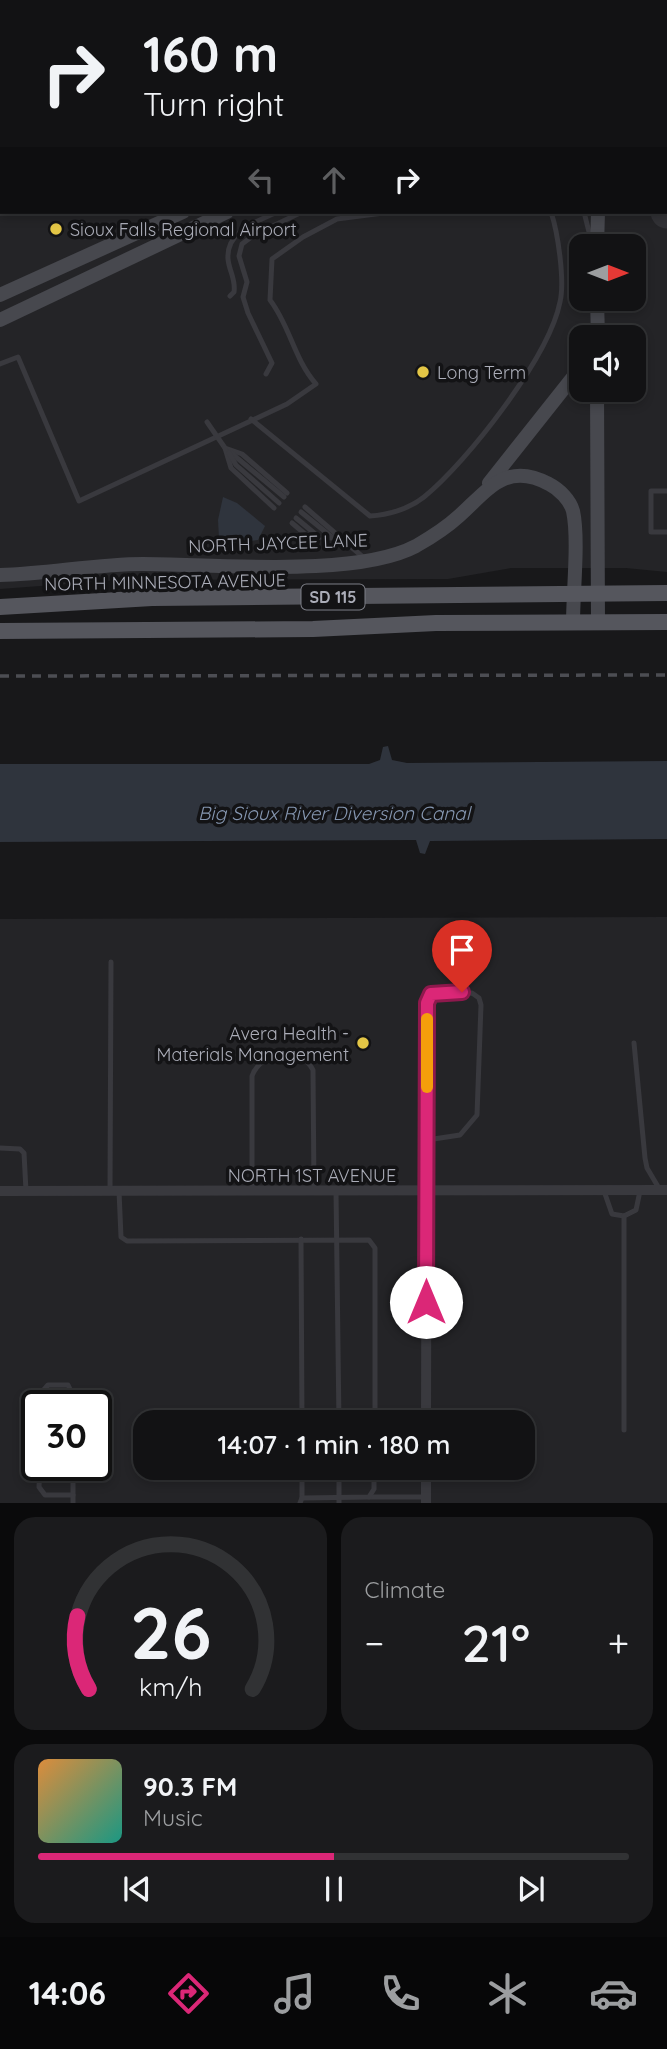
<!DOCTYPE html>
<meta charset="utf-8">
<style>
:root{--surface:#121214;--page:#1b1b1d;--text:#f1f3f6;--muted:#9c9ea0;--line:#313234;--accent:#db2777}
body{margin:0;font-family:Quicksand,sans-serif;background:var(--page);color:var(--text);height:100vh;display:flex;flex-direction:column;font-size:26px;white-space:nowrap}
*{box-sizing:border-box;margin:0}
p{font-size:23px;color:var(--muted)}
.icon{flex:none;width:38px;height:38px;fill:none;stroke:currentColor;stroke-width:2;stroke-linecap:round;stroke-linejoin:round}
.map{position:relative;height:1503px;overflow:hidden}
.side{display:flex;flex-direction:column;gap:14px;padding:14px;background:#0a0a0b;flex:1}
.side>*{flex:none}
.hud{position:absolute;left:0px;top:0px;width:668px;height:214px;box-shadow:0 4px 10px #0003,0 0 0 2px var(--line);background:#121214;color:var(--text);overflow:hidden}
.needle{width:46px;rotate:90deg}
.tools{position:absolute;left:569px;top:234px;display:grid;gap:14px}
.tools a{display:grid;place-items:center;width:77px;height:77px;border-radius:14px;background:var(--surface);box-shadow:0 4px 10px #0003,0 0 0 2px var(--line);font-size:35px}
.speed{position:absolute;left:21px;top:1390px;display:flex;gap:14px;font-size:35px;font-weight:700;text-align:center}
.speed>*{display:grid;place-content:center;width:91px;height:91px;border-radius:50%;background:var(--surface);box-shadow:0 4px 10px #0003,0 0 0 2px var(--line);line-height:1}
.speed .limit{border:4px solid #111;border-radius:10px;background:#fff;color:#111}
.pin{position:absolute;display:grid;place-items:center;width:60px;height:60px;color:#fff;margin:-72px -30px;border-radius:50% 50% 50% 0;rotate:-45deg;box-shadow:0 0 7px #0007}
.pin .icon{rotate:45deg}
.me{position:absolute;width:77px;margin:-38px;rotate:0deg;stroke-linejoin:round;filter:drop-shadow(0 0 5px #0008)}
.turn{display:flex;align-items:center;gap:24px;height:147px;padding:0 28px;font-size:32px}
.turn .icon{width:91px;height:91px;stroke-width:2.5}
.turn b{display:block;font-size:49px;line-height:60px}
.lanes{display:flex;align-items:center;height:66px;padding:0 28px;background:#0003;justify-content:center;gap:35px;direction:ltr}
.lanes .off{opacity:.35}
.big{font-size:52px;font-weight:600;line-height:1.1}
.side .tile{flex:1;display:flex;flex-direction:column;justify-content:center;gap:10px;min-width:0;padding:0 24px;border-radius:21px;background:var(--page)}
.side .dial{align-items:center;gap:0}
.dial svg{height:182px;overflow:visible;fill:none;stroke:var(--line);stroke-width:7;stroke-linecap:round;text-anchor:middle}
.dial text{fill:var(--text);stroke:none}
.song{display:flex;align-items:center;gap:21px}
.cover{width:84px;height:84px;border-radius:10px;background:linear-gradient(135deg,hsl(30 70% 55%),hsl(170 70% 35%))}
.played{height:7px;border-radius:4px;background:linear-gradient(90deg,var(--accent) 50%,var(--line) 50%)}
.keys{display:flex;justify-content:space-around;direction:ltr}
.heat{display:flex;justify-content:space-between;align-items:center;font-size:38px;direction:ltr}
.side .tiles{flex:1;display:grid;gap:14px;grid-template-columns:1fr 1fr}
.tile:last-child{grid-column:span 2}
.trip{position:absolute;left:133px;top:1410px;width:402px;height:70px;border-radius:21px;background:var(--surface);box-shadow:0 4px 10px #0003,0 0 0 2px var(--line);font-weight:600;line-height:70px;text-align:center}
.dock{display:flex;height:112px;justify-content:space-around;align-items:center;background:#070708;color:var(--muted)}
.dock .icon{width:49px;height:49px}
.dock .selected{color:var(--accent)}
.dock b{font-size:32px;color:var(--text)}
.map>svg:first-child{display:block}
.built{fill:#242427;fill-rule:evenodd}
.water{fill:#2f343d}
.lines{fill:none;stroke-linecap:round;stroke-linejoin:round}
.taxiway{stroke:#323236;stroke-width:33}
.service{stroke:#39393e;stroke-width:5}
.minor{stroke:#39393e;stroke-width:10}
.secondary{stroke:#47484e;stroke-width:14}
.primary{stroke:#55565d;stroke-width:16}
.rail{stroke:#4c4d53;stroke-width:3.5;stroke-dasharray:9 7;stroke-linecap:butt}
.route-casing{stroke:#8e194d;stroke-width:18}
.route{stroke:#db2777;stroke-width:12}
.slow{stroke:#f59e0b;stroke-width:12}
.poi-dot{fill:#e3c646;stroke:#131315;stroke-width:2.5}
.labels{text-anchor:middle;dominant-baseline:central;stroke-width:7;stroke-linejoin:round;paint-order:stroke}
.shield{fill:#131315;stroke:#7d7f87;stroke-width:2}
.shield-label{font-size:16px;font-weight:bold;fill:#abadb8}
.poi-label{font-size:18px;fill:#abadb8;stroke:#131315;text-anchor:start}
.street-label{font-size:18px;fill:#abadb8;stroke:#131315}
.water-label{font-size:19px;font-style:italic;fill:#8596b0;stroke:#131315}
</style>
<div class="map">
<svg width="667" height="1503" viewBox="0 0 667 1503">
<rect width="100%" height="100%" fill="#18181a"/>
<g class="built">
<path d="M0,0H667V572L626,568H511L448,579L120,580L0,589ZM2,2H667V212H2ZM581,247H634V299H581ZM581,338H634V390H581Z"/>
<path d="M667,917V1503H0V919ZM37,1405H96V1465H37ZM145,1423H523V1468H145Z"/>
</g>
<g class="water">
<polygon points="223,497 237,503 265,526 258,540 229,544 219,538 218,520"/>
<polygon points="388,746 392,760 407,763 667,761 667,839 430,841 425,854 420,853 416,840 0,842 0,764 369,764 380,760 383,747"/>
</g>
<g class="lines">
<g class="taxiway">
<polyline points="663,0 663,2"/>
<polyline points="290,2 294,0"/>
<polyline points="667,210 667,212"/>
</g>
<g class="service">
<polyline points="431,0 431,2"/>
<polyline points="39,2 40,0"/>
<polyline points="584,212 591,240"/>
<path d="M230,296L234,292C236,279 229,271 228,259C226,231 256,222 277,212"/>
<path d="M0,364L18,357L79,501L287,404L316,384C294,359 290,326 270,300L272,259L303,237L337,219L391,212"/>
<polyline points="266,374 272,363 248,313 243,297 247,282 239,256 242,244 254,235 302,212"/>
<path d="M251,419L370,516C388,515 409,509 424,497C468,461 549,357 560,302C565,281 558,233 551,212"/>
<polyline points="207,422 225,448 242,454 287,493"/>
<polyline points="225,448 231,468 274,508"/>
<polyline points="230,452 284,497"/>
<polyline points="229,453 236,465 279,503"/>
<polyline points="667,491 651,491 651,532 667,532"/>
<polyline points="305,507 364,558"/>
<polyline points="301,512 333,538 341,540"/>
<polyline points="296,518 319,537 331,538"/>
<polyline points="292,523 305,534 316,536"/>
<polyline points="427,1004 431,994 472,993 479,998 481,1005 477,1115 460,1135 427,1140"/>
<polyline points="634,1043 645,1158 647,1168 660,1190"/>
<polyline points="0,1148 20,1149 24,1153 26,1191"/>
<polyline points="110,1191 111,962"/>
<polyline points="119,1191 121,1237 127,1241 369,1240 375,1248 375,1423"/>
<path d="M252,1191V1076C261,1051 301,1045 313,1070L314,1191"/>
<polyline points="336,1191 339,1423"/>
<polyline points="604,1191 612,1214 624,1216 636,1210 640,1191"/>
<polyline points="301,1239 302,1423"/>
<polyline points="40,1405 41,1393 48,1385 68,1385 73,1395 73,1405"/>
<polyline points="624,1430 624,1216"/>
<polyline points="40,1465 39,1487 45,1495 73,1495"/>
<polyline points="73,1465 73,1503"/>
<polyline points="302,1468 302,1498"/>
<polyline points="339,1468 339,1503"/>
<polyline points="369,1497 426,1497"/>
<polyline points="300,1503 302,1498 369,1497 374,1489 374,1468"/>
</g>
<g class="minor">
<polyline points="0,1191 667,1190"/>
<polyline points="426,1423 427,1004"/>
<polyline points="426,1503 426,1468"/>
</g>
<g class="secondary">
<polyline points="597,247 598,212"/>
<polyline points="0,295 183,212"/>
<polyline points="597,299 598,338"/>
<polyline points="0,320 227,212"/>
<polyline points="597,390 598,622"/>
<polyline points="489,483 581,367"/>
<path d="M0,575C48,574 95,564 143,564C213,564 356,578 416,546C430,538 447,527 459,516C488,490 506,461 549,484C559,489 570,500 573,511C579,539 573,592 573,623"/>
</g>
<g class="primary">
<polyline points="0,607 152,598 667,593"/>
<polyline points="0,631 313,629 436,623 667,622"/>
</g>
<polyline class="rail" points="0,676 667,675"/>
</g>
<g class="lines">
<g class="route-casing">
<polyline id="route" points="426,1302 427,1003 431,994 462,992"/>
</g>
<use href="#route" class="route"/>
<polyline class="slow" points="427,1019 427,1087"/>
</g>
<g class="poi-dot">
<circle cx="56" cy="229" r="7"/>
<circle cx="423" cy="372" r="7"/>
<circle cx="363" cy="1043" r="7"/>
</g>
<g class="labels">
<rect class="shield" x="301.5" y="584.5" width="63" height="25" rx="5"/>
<g class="shield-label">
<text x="333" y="597">SD 115</text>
</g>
<g class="poi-label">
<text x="70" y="229">Sioux Falls Regional Airport</text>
<text x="437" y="372">Long Term</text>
<text x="349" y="1033" text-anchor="end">Avera Health -<tspan x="349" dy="21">Materials Management</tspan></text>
</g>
<g class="street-label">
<text transform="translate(278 543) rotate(-2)">NORTH JAYCEE LANE</text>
<text transform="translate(165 582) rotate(-1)">NORTH MINNESOTA AVENUE</text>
<text x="312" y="1175">NORTH 1ST AVENUE</text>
</g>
<g class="water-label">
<text x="334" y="813">Big Sioux River Diversion Canal</text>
</g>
</g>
</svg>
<div class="tools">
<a><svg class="needle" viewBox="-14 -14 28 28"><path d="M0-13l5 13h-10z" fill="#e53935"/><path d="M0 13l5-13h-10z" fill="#9c9ea0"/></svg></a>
<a><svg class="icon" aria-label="sound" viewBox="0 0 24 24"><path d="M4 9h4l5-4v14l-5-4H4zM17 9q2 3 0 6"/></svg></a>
</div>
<div class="speed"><div class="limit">30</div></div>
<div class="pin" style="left:462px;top:992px;background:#d93025"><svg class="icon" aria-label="arrive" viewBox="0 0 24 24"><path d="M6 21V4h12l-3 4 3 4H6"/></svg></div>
<svg class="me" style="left:426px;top:1302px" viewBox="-20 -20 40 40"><circle r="19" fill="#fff"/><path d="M0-13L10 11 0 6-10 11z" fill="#db2777"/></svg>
<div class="trip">14:07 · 1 min · 180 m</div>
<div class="hud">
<div class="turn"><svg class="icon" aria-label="right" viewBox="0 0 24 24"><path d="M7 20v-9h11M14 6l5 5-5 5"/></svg><div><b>160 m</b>Turn right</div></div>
<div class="lanes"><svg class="icon off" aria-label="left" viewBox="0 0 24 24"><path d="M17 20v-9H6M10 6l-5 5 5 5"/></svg><svg class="icon off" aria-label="ahead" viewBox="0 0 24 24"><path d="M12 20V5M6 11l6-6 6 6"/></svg><svg class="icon" aria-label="right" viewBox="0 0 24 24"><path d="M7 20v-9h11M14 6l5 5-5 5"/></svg></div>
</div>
</div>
<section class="side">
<div class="tiles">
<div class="tile dial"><svg viewBox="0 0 100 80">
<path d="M14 69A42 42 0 1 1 86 69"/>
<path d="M14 69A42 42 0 0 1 9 37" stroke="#db2777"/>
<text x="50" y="56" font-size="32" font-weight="700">26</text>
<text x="50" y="72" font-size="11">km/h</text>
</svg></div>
<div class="tile"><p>Climate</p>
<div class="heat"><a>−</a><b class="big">21°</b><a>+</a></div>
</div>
<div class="tile">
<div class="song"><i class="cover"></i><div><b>90.3 FM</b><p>Music</p></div></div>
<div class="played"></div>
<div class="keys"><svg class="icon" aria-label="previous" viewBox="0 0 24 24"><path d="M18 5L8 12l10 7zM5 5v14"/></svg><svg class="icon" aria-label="pause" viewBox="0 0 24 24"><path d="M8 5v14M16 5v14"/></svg><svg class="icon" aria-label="next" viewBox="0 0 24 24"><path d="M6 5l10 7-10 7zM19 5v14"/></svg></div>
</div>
</div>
</section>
<nav class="dock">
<b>14:06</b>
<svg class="icon selected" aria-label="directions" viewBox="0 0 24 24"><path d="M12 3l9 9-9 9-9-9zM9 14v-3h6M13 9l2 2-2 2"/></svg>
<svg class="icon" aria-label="music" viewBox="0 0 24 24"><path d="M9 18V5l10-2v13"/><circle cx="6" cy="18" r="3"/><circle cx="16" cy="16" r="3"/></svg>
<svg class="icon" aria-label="phone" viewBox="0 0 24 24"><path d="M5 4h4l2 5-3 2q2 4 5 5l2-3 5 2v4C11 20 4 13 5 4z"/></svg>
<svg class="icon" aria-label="climate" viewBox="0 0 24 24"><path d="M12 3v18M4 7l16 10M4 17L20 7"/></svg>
<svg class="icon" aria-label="car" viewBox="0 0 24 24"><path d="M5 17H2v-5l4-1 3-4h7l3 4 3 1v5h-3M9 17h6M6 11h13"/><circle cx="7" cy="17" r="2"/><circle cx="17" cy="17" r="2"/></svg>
</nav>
